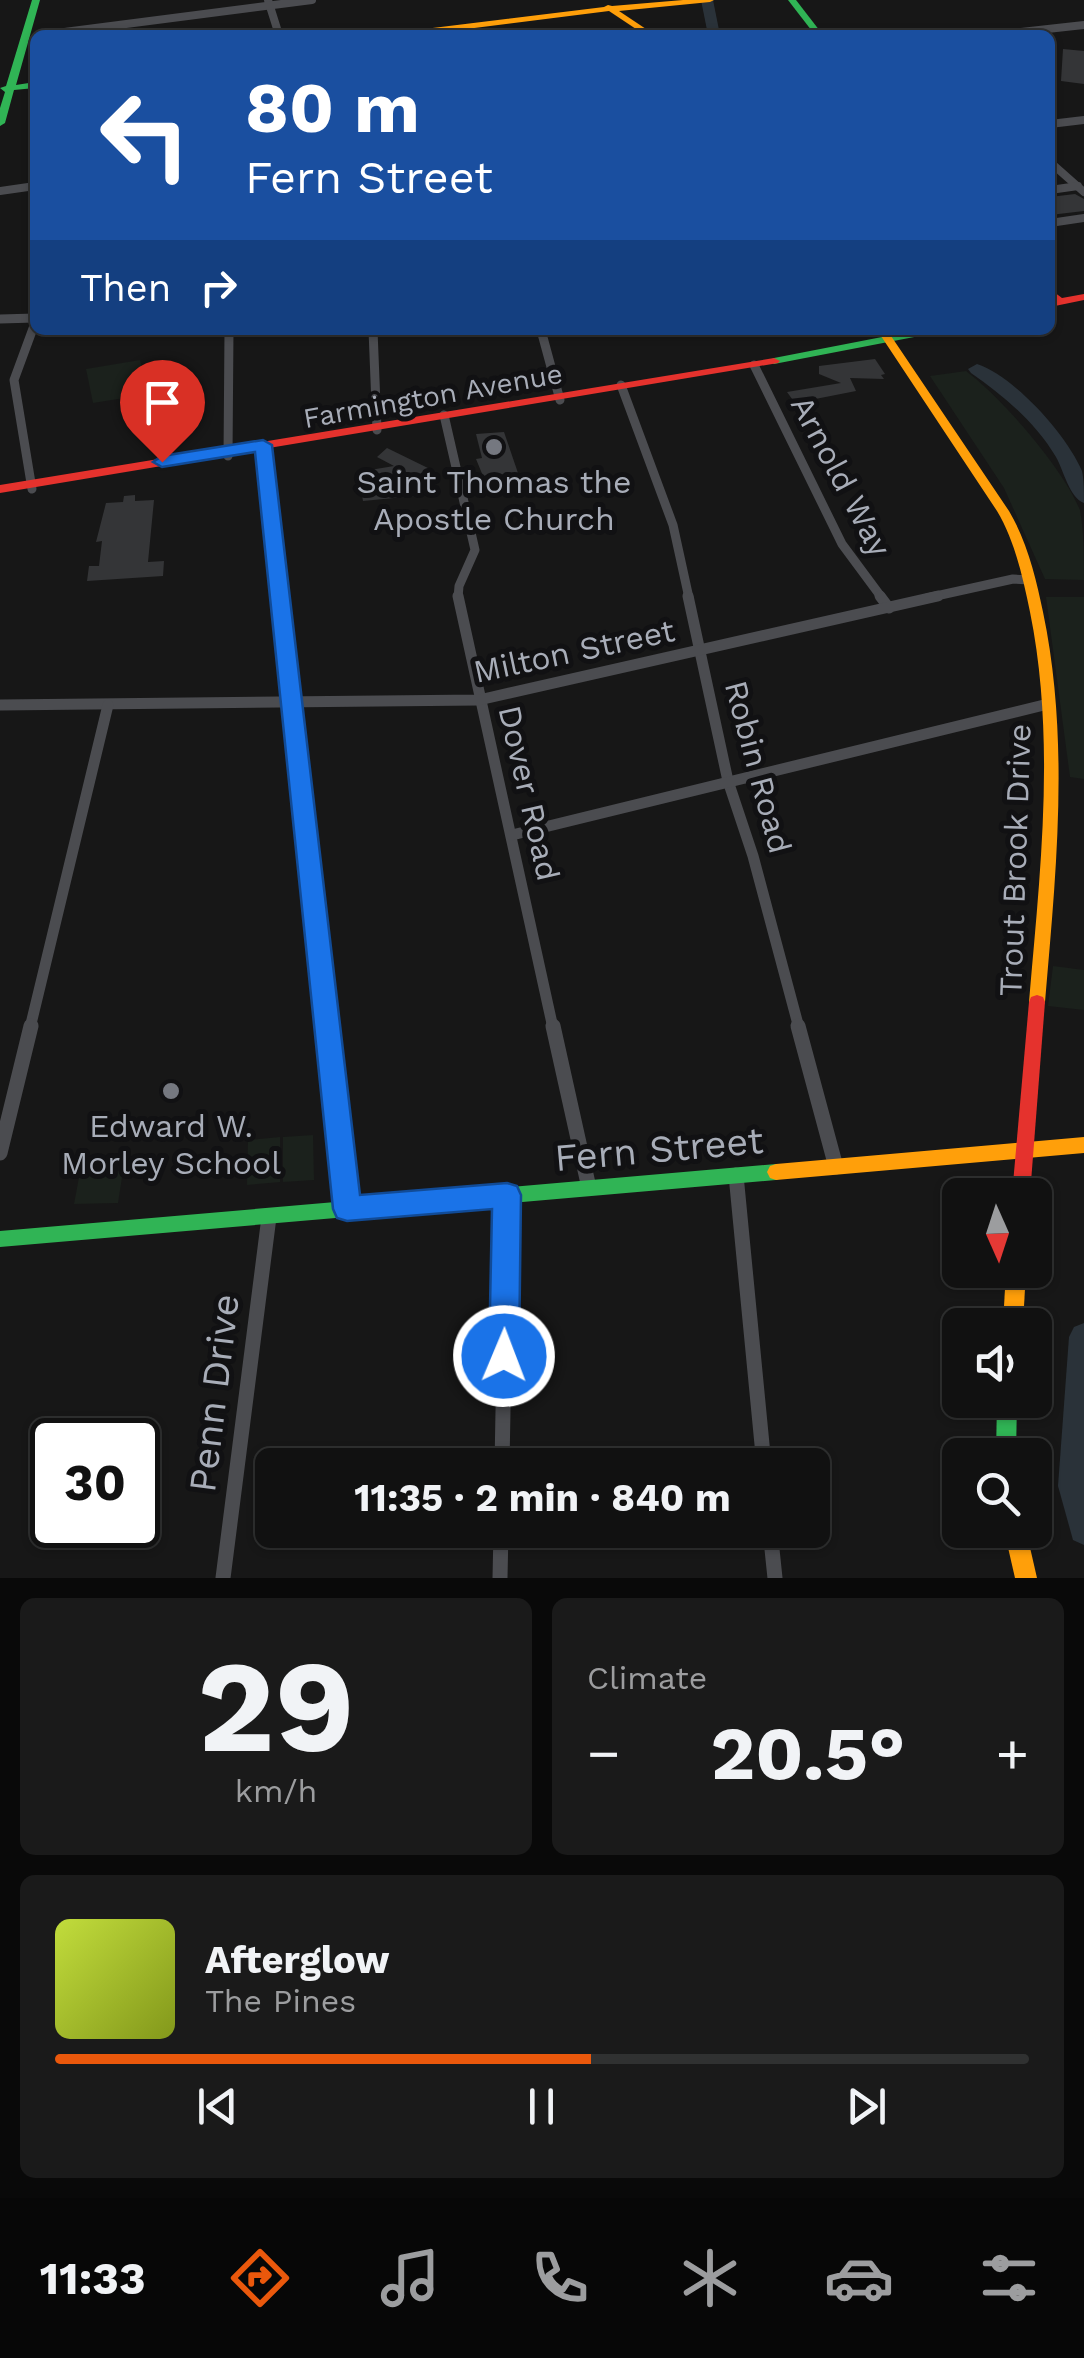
<!DOCTYPE html>
<meta charset="utf-8">
<style>
:root{--surface:#111;--page:#1a1a1a;--text:#f1f3f6;--muted:#9c9d9f;--line:#303131;--accent:#ea580c}
body{margin:0;font-family:"Work Sans",sans-serif;background:var(--page);color:var(--text);height:100vh;display:flex;flex-direction:column;font-size:38px;white-space:nowrap}
*{box-sizing:border-box;margin:0}
p{font-size:32px;color:var(--muted)}
.icon{flex:none;width:55px;height:55px;fill:none;stroke:currentColor;stroke-width:2;stroke-linecap:round;stroke-linejoin:round}
.map{position:relative;height:1578px;overflow:hidden}
.panel{display:flex;flex-direction:column;gap:20px;padding:20px;background:#090909;flex:1}
.panel>*{flex:none}
.top-card{position:absolute;left:30px;top:30px;width:1025px;height:305px;border-radius:15px;box-shadow:0 2px 8px #0004,0 0 0 2px var(--line);background:#1a4fa0;color:#fff;overflow:hidden}
.needle{width:65px;rotate:177deg}
.buttons{position:absolute;left:942px;top:1178px;display:grid;gap:20px}
.buttons a{display:grid;place-items:center;width:110px;height:110px;border-radius:15px;background:var(--surface);box-shadow:0 2px 8px #0004,0 0 0 2px var(--line);font-size:50px}
.speed{position:absolute;left:30px;top:1418px;display:flex;gap:20px;font-size:50px;font-weight:700;text-align:center}
.speed>*{display:grid;place-content:center;width:130px;height:130px;border-radius:50%;background:var(--surface);box-shadow:0 2px 8px #0004,0 0 0 2px var(--line);line-height:1}
.speed .limit{border:5px solid #111;border-radius:15px;background:#fff;color:#111}
.pin{position:absolute;display:grid;place-items:center;width:85px;height:85px;color:#fff;margin:-102px -42px;border-radius:50% 50% 50% 0;rotate:-45deg;box-shadow:0 0 10px #0007}
.pin .icon{rotate:45deg}
.me{position:absolute;width:110px;margin:-55px;rotate:1deg;stroke-linejoin:round;filter:drop-shadow(0 0 8px #0008)}
.turn{display:flex;align-items:center;gap:35px;height:210px;padding:0 50px;font-size:45px}
.turn .icon{width:130px;height:130px;stroke-width:2.5}
.turn b{display:block;font-size:70px;line-height:85px}
.then{display:flex;align-items:center;height:95px;padding:0 50px;background:#0003;gap:20px;font-size:38px}
.big{font-size:75px;font-weight:700;line-height:1.1}
.panel .widget{flex:1;display:flex;flex-direction:column;justify-content:center;gap:15px;min-width:0;padding:0 35px;border-radius:15px;background:var(--page)}
.panel .dial{align-items:center;gap:0}
.dial b{font-size:130px;line-height:1}
.song{display:flex;align-items:center;gap:30px}
.cover{width:120px;height:120px;border-radius:15px;background:linear-gradient(135deg,hsl(70 70% 55%),hsl(70 70% 35%))}
.played{height:10px;border-radius:5px;background:linear-gradient(90deg,var(--accent) 55%,var(--line) 55%)}
.keys{display:flex;justify-content:space-around;direction:ltr}
.heat{display:flex;justify-content:space-between;align-items:center;font-size:55px;direction:ltr}
.panel .tiles{flex:1;display:grid;gap:20px;grid-template-columns:1fr 1fr}
.widget:last-child{grid-column:span 2}
.trip{position:absolute;left:255px;top:1448px;width:575px;height:100px;border-radius:15px;background:var(--surface);box-shadow:0 2px 8px #0004,0 0 0 2px var(--line);font-weight:700;line-height:100px;text-align:center}
.tabs{display:flex;height:160px;justify-content:space-around;align-items:center;background:#070707;color:var(--muted)}
.tabs .icon{width:70px;height:70px}
.tabs .selected{color:var(--accent)}
.tabs b{font-size:45px;color:var(--text)}
.map>svg:first-child{display:block}
.green{fill:#1b211c}
.lines{fill:none;stroke-linecap:round;stroke-linejoin:round}
.river{fill:#2a3239;fill-rule:evenodd}
.building{fill:#343537}
.street-far3{stroke:#4b4c50;stroke-width:8}
.street-far2{stroke:#4b4c50;stroke-width:9}
.street-far1{stroke:#4b4c50;stroke-width:11}
.street{stroke:#4b4c50;stroke-width:15}
.fast{fill:#30b455;fill-rule:evenodd}
.slow{fill:#ff9f0a;fill-rule:evenodd}
.jam{fill:#e5322d;fill-rule:evenodd}
.route{fill:#1a73e8;stroke:#114b97;stroke-width:2.5}
.poi-dot{fill:#757880;stroke:#111113;stroke-width:4}
.labels{text-anchor:middle;dominant-baseline:central;stroke-width:10;stroke-linejoin:round;paint-order:stroke}
.far-street-label{font-size:28px;fill:#a8adb8;stroke:#111113}
.street-label{font-size:32px;fill:#a8adb8;stroke:#111113}
.poi-label{font-size:32px;fill:#a8adb8;stroke:#111113}
.near-street-label{font-size:38px;fill:#a8adb8;stroke:#111113}
</style>
<div class="map">
<svg width="1084" height="1578" viewBox="0 0 1084 1578">
<rect width="100%" height="100%" fill="#171717"/>
<g class="green">
<polygon points="140,360 149,394 93,403 86,369"/>
<path d="M966,371C1002,398 1063,468 1080,510C1084,531 1084,559 1084,580L1045,579L1004,488L930,376Z"/>
<polygon points="1046,597 1084,597 1084,779 1070,777"/>
<polygon points="1053,966 1084,970 1084,1010 1048,1006"/>
<polygon points="313,1135 314,1180 283,1182 283,1137"/>
<polygon points="280,1137 280,1182 247,1185 248,1140"/>
<polygon points="123,1171 118,1203 74,1204 80,1172"/>
</g>
<g class="lines">
<g class="river">
<polygon points="701,0 713,0 720,35 708,35"/>
<path d="M977,364C1014,376 1067,435 1082,471C1084,480 1084,492 1084,503C1069,497 1064,471 1056,457C1035,422 1004,396 971,373L968,369Z"/>
<polygon points="1084,1323 1084,1545 1073,1540 1058,1486 1069,1337 1074,1327"/>
</g>
</g>
<g class="building">
<polygon points="1063,49 1084,51 1084,84 1061,81"/>
<polygon points="1075,194 1084,199 1084,211 1050,215 1050,197"/>
<polygon points="875,359 885,374 881,375 884,379 850,378 856,391 795,403 787,392 841,383 819,374 819,366"/>
<polygon points="504,432 518,473 483,476 476,459 482,458 476,434"/>
<polygon points="387,448 430,469 435,494 363,501 358,472 394,466 377,457"/>
<polygon points="135,495 135,501 154,500 148,562 164,561 163,576 87,581 89,566 99,566 102,541 96,542 106,503 123,502 124,496"/>
</g>
<g class="lines">
<g class="street-far3">
<polyline points="268,0 279,35"/>
<polyline points="41,35 312,0"/>
<polyline points="994,35 1084,25"/>
<polyline points="1050,124 1084,120"/>
<polyline points="1050,162 1084,192"/>
<polyline points="1050,190 1078,186"/>
<polyline points="0,191 35,186"/>
<polyline points="1050,223 1084,218"/>
</g>
<g class="street-far2">
<polyline points="0,319 35,318"/>
<polyline points="373,330 377,430"/>
<polyline points="541,330 560,400"/>
<polyline points="754,365 842,544 882,598"/>
<polyline points="621,385 673,525 689,598"/>
<polyline points="444,415 475,550 459,586 458,598"/>
<polyline points="263,445 280,598"/>
<polyline points="228,456 229,330"/>
<polyline points="32,489 14,380 35,323"/>
<polyline points="927,598 1013,579 1029,580"/>
</g>
<g class="street-far1">
<polyline points="280,596 327,1028"/>
<polyline points="458,596 553,1028"/>
<polyline points="688,596 728,781 753,856 799,1028"/>
<polyline points="880,596 889,608"/>
<polyline points="0,705 479,700 938,596"/>
<polyline points="512,835 1048,704"/>
<polyline points="30,1028 108,705"/>
</g>
<g class="street">
<polyline points="327,1026 347,1209"/>
<polyline points="553,1026 589,1188"/>
<polyline points="798,1026 836,1167"/>
<polyline points="0,1153 31,1026"/>
<polyline points="736,1175 764,1465"/>
<polyline points="502,1465 507,1195"/>
<polyline points="770,1530 775,1578"/>
<polyline points="223,1578 269,1217"/>
<polyline points="500,1578 501,1530"/>
</g>
<g class="fast">
<polygon points="32,0 40,0 16,85 35,82 35,88 14,90 5,123 0,126 0,108 5,92 0,88 6,86"/>
<polygon points="788,0 796,0 823,35 815,35"/>
<polygon points="918,330 940,330 935,333 774,364 768,361 774,358"/>
<polygon points="776,1164 782,1166 785,1172 782,1178 776,1180 0,1247 0,1231"/>
<polygon points="997,1400 1017,1400 1016,1455 996,1455"/>
</g>
<g class="slow">
<polygon points="683,0 714,0 710,2 619,11 655,35 645,35 609,11 419,35 396,35 400,32 604,7 608,5 612,6"/>
<path d="M877,330H887L1009,511C1027,541 1036,578 1043,612C1070,740 1056,873 1045,1002L1043,1007L1037,1009L1031,1007L1029,1002C1040,873 1056,740 1030,612C1023,578 1015,541 997,511Z"/>
<polygon points="1084,1137 1084,1153 776,1180 770,1178 767,1172 770,1166 776,1164"/>
<polygon points="1006,1270 1026,1270 1023,1325 1003,1325"/>
<polygon points="1004,1530 1026,1530 1037,1578 1015,1578"/>
</g>
<g class="jam">
<polygon points="1050,289 1062,298 1084,294 1084,300 1050,307 1050,301 1052,300"/>
<polygon points="774,358 780,361 778,363 0,493 0,485"/>
<polygon points="1037,995 1043,997 1045,1002 1030,1195 1012,1195 1029,1002 1031,997"/>
</g>
</g>
<polygon class="route" points="263,440 272,445 360,1195 507,1183 517,1186 521,1195 519,1356 515,1366 504,1370 493,1366 489,1356 492,1209 347,1221 337,1218 333,1209 255,452 162,467 153,462 162,456"/>
<g class="poi-dot">
<circle cx="494" cy="447" r="10"/>
<circle cx="171" cy="1091" r="10"/>
</g>
<g class="labels">
<g class="far-street-label">
<text transform="translate(433 396) rotate(-10)">Farmington Avenue</text>
</g>
<g class="street-label">
<text transform="translate(841 476) rotate(62)">Arnold Way</text>
<text transform="translate(574 651) rotate(-12)">Milton Street</text>
<text transform="translate(758 767) rotate(75)">Robin Road</text>
<text transform="translate(529 793) rotate(77)">Dover Road</text>
<text transform="translate(1015 860) rotate(-88)">Trout Brook Drive</text>
</g>
<g class="poi-label">
<text x="494" y="482">Saint Thomas the<tspan x="494" dy="37">Apostle Church</tspan></text>
<text x="171" y="1126">Edward W.<tspan x="171" dy="37">Morley School</tspan></text>
</g>
<g class="near-street-label">
<text transform="translate(659 1149) rotate(-5)">Fern Street</text>
<text transform="translate(214 1393) rotate(-83)">Penn Drive</text>
</g>
</g>
</svg>
<div class="buttons">
<a><svg class="needle" viewBox="-14 -14 28 28"><path d="M0-13l5 13h-10z" fill="#e53935"/><path d="M0 13l5-13h-10z" fill="#9c9d9f"/></svg></a>
<a><svg class="icon" aria-label="sound" viewBox="0 0 24 24"><path d="M4 9h4l5-4v14l-5-4H4zM17 9q2 3 0 6"/></svg></a>
<a><svg class="icon" aria-label="search" viewBox="0 0 24 24"><circle cx="10" cy="10" r="6"/><path d="M15 15l6 6"/></svg></a>
</div>
<div class="speed"><div class="limit">30</div></div>
<div class="pin" style="left:162px;top:462px;background:#d93025"><svg class="icon" aria-label="arrive" viewBox="0 0 24 24"><path d="M6 21V4h12l-3 4 3 4H6"/></svg></div>
<svg class="me" style="left:504px;top:1356px" viewBox="-20 -20 40 40"><circle r="17" fill="#1a73e8" stroke="#fff" stroke-width="3"/><path d="M0-11L8 9 0 5-8 9z" fill="#fff"/></svg>
<div class="trip">11:35 · 2 min · 840 m</div>
<div class="top-card">
<div class="turn"><svg class="icon" aria-label="left" viewBox="0 0 24 24"><path d="M17 20v-9H6M10 6l-5 5 5 5"/></svg><div><b>80 m</b>Fern Street</div></div>
<div class="then">Then<svg class="icon" aria-label="right" viewBox="0 0 24 24"><path d="M7 20v-9h11M14 6l5 5-5 5"/></svg></div>
</div>
</div>
<section class="panel">
<div class="tiles">
<div class="widget dial"><b>29</b><p>km/h</p></div>
<div class="widget"><p>Climate</p>
<div class="heat"><a>−</a><b class="big">20.5°</b><a>+</a></div>
</div>
<div class="widget">
<div class="song"><i class="cover"></i><div><b>Afterglow</b><p>The Pines</p></div></div>
<div class="played"></div>
<div class="keys"><svg class="icon" aria-label="previous" viewBox="0 0 24 24"><path d="M18 5L8 12l10 7zM5 5v14"/></svg><svg class="icon" aria-label="pause" viewBox="0 0 24 24"><path d="M8 5v14M16 5v14"/></svg><svg class="icon" aria-label="next" viewBox="0 0 24 24"><path d="M6 5l10 7-10 7zM19 5v14"/></svg></div>
</div>
</div>
</section>
<nav class="tabs">
<b>11:33</b>
<svg class="icon selected" aria-label="directions" viewBox="0 0 24 24"><path d="M12 3l9 9-9 9-9-9zM9 14v-3h6M13 9l2 2-2 2"/></svg>
<svg class="icon" aria-label="music" viewBox="0 0 24 24"><path d="M9 18V5l10-2v13"/><circle cx="6" cy="18" r="3"/><circle cx="16" cy="16" r="3"/></svg>
<svg class="icon" aria-label="phone" viewBox="0 0 24 24"><path d="M5 4h4l2 5-3 2q2 4 5 5l2-3 5 2v4C11 20 4 13 5 4z"/></svg>
<svg class="icon" aria-label="climate" viewBox="0 0 24 24"><path d="M12 3v18M4 7l16 10M4 17L20 7"/></svg>
<svg class="icon" aria-label="car" viewBox="0 0 24 24"><path d="M5 17H2v-5l4-1 3-4h7l3 4 3 1v5h-3M9 17h6M6 11h13"/><circle cx="7" cy="17" r="2"/><circle cx="17" cy="17" r="2"/></svg>
<svg class="icon" aria-label="filters" viewBox="0 0 24 24"><path d="M4 7h16M4 17h16"/><circle cx="9" cy="7" r="2"/><circle cx="15" cy="17" r="2"/></svg>
</nav>
